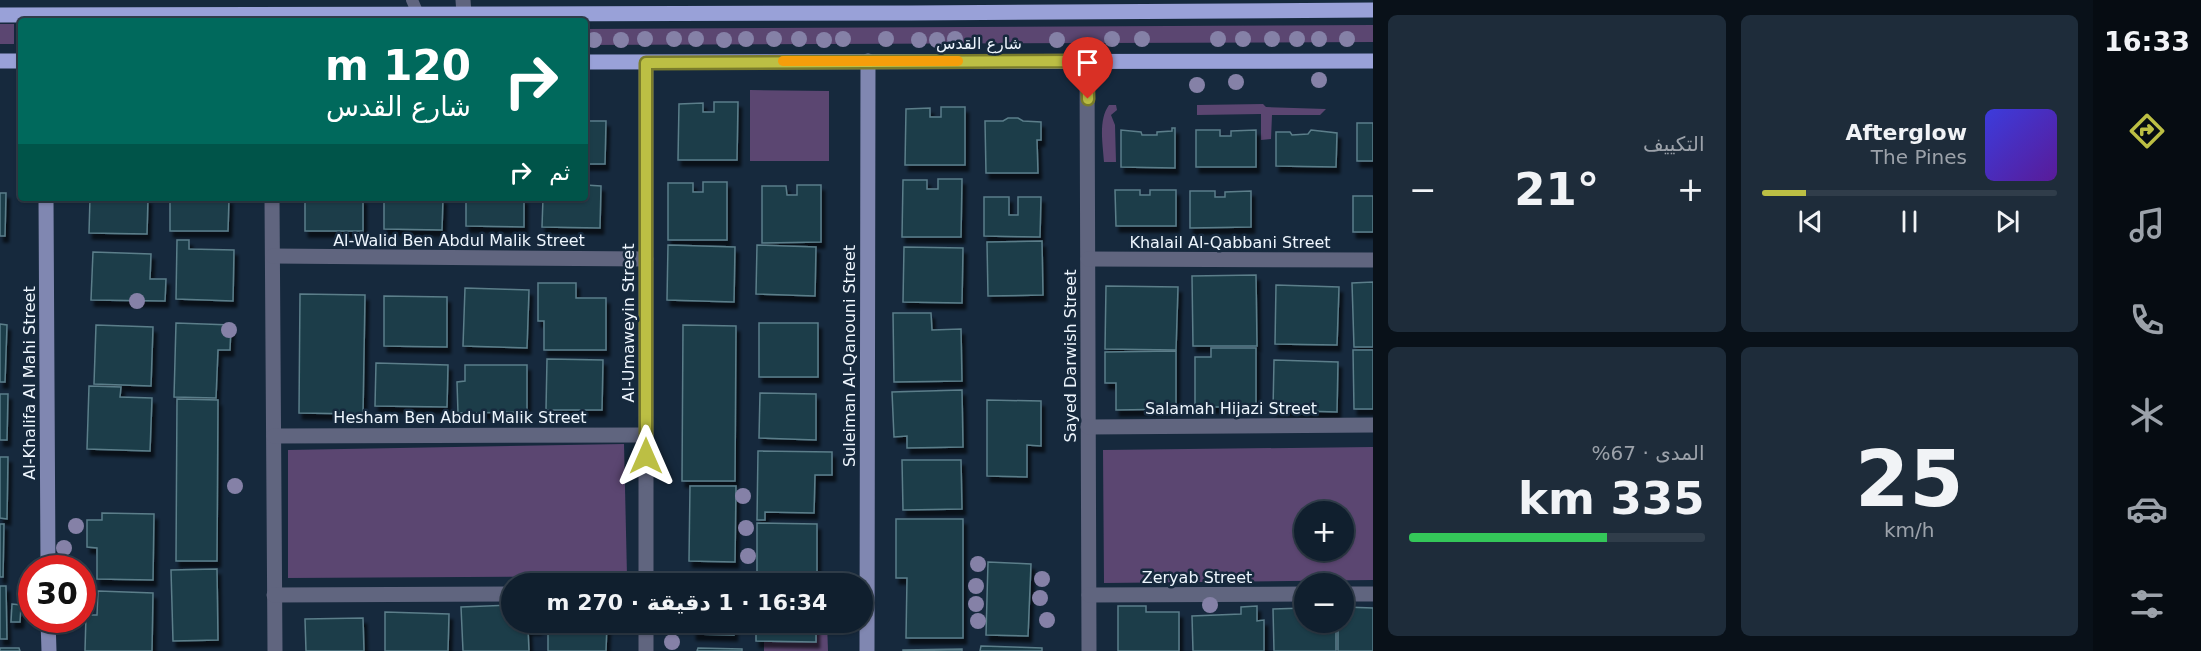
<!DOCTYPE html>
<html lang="ar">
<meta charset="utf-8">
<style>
:root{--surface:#101f2e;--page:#1e2c3a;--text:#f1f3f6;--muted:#9ca2aa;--line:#303d4a;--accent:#bcbf44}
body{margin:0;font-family:"DejaVu Sans","Noto Sans Arabic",sans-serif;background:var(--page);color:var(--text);direction:rtl;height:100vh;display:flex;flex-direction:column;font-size:22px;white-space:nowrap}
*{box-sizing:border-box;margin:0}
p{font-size:20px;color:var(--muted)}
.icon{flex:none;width:33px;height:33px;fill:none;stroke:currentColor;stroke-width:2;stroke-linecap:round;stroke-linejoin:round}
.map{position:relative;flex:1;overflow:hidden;direction:ltr}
.sheet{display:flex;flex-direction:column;gap:15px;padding:15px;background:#091119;width:720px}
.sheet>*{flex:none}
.top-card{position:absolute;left:18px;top:18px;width:570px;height:183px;border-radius:6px;box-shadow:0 2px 4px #0004,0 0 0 2px var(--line);direction:rtl;background:#00695c;color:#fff;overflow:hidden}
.tools{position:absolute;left:1294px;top:501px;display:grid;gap:12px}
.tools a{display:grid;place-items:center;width:60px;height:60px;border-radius:50%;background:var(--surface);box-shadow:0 2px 4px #0004,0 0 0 2px var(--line);font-size:30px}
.speed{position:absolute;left:18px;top:555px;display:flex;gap:12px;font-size:30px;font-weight:700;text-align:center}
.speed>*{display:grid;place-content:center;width:78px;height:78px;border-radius:50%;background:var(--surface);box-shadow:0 2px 4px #0004,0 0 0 2px var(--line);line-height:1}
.speed .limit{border:9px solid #d22;background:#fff;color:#111}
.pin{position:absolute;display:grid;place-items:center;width:51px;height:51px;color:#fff;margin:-62px -26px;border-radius:50% 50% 50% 0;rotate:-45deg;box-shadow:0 0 6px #0007}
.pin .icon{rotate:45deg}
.me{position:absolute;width:66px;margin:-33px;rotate:0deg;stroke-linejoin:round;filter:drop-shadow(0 0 4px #0008)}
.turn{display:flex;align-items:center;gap:21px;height:126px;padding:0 18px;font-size:27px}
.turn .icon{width:78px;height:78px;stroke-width:2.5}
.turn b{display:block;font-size:42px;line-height:51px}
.then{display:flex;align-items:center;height:57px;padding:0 18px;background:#0003;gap:12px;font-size:22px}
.big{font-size:45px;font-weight:700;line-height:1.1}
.sheet .widget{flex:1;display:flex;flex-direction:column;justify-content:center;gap:9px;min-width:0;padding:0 21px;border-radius:9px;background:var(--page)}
.sheet .dial{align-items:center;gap:0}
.dial b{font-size:78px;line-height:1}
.song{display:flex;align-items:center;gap:18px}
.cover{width:72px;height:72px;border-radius:9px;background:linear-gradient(135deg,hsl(240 70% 55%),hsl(270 70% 35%))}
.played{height:6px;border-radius:3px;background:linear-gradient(90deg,var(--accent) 15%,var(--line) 15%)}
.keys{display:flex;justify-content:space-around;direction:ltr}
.heat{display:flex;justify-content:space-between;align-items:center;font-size:33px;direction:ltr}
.charge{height:9px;border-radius:4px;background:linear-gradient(90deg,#34c759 67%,var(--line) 0)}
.sheet .tiles{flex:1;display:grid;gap:15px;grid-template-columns:repeat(2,1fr)}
.trip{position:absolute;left:501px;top:573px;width:372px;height:60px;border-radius:30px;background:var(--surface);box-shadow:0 2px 4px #0004,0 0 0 2px var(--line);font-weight:700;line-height:60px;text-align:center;direction:rtl}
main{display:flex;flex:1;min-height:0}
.tabs{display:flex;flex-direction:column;width:108px;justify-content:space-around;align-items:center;background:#060c12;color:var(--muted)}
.tabs .icon{width:42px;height:42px}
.tabs .active{color:var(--accent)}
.tabs b{font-size:27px;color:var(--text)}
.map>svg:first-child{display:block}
.green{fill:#5b4671;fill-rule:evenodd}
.building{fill:#1b3d48;stroke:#5b7e8a;stroke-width:1.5;filter:url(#shadow)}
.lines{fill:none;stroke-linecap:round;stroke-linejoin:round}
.lane{stroke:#60657f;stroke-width:12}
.street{stroke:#60657f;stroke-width:15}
.secondary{stroke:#8087b1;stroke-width:15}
.primary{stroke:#99a1d8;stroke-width:15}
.tree{fill:#8581a7}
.route-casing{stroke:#7a7c2c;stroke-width:15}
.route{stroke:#bcbf44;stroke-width:10}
.slow{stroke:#f59e0b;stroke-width:10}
.labels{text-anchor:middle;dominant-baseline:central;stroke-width:5;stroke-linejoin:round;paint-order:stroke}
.street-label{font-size:16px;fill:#edf5fd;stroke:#16293d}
</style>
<main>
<nav class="tabs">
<b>16:33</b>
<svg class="icon active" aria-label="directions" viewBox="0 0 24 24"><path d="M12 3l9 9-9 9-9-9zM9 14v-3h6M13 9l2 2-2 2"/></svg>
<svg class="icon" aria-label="music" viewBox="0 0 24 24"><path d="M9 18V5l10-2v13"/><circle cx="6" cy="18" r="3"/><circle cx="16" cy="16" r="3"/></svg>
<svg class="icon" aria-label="phone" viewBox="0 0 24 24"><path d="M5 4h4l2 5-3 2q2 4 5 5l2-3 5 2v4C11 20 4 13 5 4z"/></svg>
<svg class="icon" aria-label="climate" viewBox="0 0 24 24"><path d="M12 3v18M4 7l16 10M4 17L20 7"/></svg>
<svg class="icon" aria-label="car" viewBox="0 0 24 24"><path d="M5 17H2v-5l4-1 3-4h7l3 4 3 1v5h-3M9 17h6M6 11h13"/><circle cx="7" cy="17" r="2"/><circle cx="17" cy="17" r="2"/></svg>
<svg class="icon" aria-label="filters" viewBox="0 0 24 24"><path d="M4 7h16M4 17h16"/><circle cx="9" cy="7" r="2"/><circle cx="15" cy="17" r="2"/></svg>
</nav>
<section class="sheet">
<div class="tiles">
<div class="widget">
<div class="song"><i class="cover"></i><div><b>Afterglow</b><p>The Pines</p></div></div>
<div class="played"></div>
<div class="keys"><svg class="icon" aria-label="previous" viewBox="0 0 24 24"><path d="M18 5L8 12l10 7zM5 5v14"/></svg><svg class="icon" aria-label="pause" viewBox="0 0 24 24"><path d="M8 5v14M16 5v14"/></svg><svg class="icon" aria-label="next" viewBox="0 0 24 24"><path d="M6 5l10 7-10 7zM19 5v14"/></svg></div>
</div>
<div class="widget"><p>التكييف</p>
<div class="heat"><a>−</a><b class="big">21°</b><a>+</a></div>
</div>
<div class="widget dial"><b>25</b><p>km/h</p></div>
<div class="widget"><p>المدى · 67%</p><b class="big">335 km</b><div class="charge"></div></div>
</div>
</section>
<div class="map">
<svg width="1373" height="651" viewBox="0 0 1373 651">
<defs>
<filter id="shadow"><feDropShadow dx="3.5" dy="6" stdDeviation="1.5" flood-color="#0009"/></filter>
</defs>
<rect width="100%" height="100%" fill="#16293d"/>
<g class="green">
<rect x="0" y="24" width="14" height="20"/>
<polygon points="1373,25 1373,42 585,45 585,29"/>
<polygon points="750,90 829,91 829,161 750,161"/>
<polygon points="1263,104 1266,107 1326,109 1320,115 1272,115 1271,139 1261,140 1261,114 1197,115 1197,105"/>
<path d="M1109,105H1116L1117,110L1111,115L1115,125L1116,162H1104C1103,144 1098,120 1109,105Z"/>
<polygon points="624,444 627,576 288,578 288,450"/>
<path d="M1373,447V580L1104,583L1103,450ZM1305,512H1344V550H1305Z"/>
<polygon points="764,623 827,623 828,651 764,651"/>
</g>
<g class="building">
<polygon points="714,102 738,102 737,160 678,160 679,104 703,103 703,112 714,112"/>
<polygon points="941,107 965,107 965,165 905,165 906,109 930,108 930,117 941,117"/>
<polygon points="1008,118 1018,118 1023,121 1041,122 1041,140 1037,140 1038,173 986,173 985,121 1003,121"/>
<polygon points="585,121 606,121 605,164 585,164"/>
<rect x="1357" y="123" width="16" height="38"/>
<polygon points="1172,128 1175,128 1175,168 1121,167 1121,130 1141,132 1142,135 1157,135 1157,132 1172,131"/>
<polygon points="1196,130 1220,130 1220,136 1231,136 1231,131 1256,130 1256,167 1196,167"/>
<polygon points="1311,130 1337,133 1336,167 1276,166 1276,132 1290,132 1292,135 1308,134"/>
<polygon points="938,179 962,179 961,237 902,237 903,180 927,180 927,189 938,189"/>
<polygon points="703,182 727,182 727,240 668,240 668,183 693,183 693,192 703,192"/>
<polygon points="585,185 601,186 600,228 542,227 543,198 585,198"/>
<polygon points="797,185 821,185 821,242 762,243 762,186 786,186 787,195 797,195"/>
<polygon points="1115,190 1140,190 1140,195 1150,195 1150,190 1176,190 1176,226 1116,226"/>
<polygon points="1190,191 1215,191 1215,197 1225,197 1225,192 1251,191 1251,227 1190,228"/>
<polygon points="0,193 6,193 5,236 0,236"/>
<rect x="1353" y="196" width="20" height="36"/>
<polygon points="984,197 1009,197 1009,215 1018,215 1018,197 1041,197 1040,237 984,236"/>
<polygon points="90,198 148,198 147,234 89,233"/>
<polygon points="170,198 229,198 228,231 170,231"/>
<rect x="305" y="198" width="58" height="33"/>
<polygon points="384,198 443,198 442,230 384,229"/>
<polygon points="466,198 524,198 524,227 466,226"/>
<polygon points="177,240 189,240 189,249 234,250 233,301 176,299"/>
<polygon points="1042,241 1043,295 988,296 987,242"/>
<polygon points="668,245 735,247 734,302 667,300"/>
<polygon points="757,245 816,247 815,296 756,294"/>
<polygon points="904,247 963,248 962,303 903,302"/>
<polygon points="93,252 151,254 150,279 166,279 165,301 91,300"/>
<polygon points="1256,275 1257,346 1193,346 1192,276"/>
<polygon points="1373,282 1373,347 1354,347 1352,283"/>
<polygon points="538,283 576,283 576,298 606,298 606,350 544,350 544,321 538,321"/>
<polygon points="1276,285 1339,287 1337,345 1275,344"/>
<polygon points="1106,286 1178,287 1176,350 1105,349"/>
<polygon points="465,288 529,290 527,348 463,346"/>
<polygon points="300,294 365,295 363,414 299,413"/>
<polygon points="384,296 447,297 447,347 384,346"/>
<polygon points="893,313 931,313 932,330 961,329 962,381 894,382"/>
<polygon points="176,323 231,325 230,350 218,350 216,398 174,397"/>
<rect x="759" y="323" width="59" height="54"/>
<polygon points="0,324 7,325 5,382 0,382"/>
<polygon points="96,325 153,327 151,386 94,384"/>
<polygon points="683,325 736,326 735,481 682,481"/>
<polygon points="1211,348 1256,348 1256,407 1195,407 1195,357 1211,357"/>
<polygon points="1353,350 1373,350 1373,409 1354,409"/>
<polygon points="1176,351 1176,409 1116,410 1116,383 1105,383 1105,352"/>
<polygon points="547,359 603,360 602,410 546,410"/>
<polygon points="1274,360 1338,362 1337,412 1273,410"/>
<polygon points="376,363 448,365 447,407 375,406"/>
<polygon points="465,365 527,365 527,412 458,413 457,382 465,381"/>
<polygon points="89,386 121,387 120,397 152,398 150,451 87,449"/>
<polygon points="962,390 963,447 907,448 907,436 894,437 892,392"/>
<polygon points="760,393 816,394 816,440 759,438"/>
<polygon points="0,394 8,394 7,440 0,440"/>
<polygon points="177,399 218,400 217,561 176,561"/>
<polygon points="987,400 1041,401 1041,446 1027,445 1027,477 987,476"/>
<polygon points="758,451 832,452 832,475 815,475 814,513 765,512 765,520 757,520"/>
<polygon points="0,457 8,457 7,519 0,518"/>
<polygon points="902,460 961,460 962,509 903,510"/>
<polygon points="690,486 736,486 735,562 689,561"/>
<polygon points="102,513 154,514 153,580 97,579 97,548 87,547 87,520 102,520"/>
<polygon points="896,519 963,519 963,638 906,638 907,578 896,578"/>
<polygon points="757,523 817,524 817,584 757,584"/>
<polygon points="0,524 4,524 3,577 0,577"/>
<polygon points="988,562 1031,564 1028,636 986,635"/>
<polygon points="217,569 218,640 173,641 171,570"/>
<polygon points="694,574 735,575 735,584 694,584"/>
<polygon points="0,586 6,586 7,639 0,639"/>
<polygon points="98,591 153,593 152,651 85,651 86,615 97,615"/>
<polygon points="12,604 21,605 20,622 11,622"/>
<polygon points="512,605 512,622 538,622 538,629 528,629 529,651 463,651 461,607"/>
<polygon points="1118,606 1146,606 1146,612 1179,612 1179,651 1118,651"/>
<polygon points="1257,606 1257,621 1264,620 1264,651 1193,651 1192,616 1241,614 1241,607"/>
<polygon points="1344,607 1373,608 1373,651 1338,651 1338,622 1344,622"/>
<polygon points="1305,608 1305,622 1336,622 1336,651 1274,651 1273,609"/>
<polygon points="385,612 449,614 448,651 385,651"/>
<polygon points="363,618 364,651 306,651 305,619"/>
<polygon points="548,622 607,622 606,651 548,651"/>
<polygon points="693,622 734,622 734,635 693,634"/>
<polygon points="756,622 816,622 816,642 756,641"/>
<polygon points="981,646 1042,648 1042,651 980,651"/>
<polygon points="0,648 19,648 20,651 0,651"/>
<polygon points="698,648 742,649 742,651 697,651"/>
<polygon points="962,649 962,651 903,651 903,650"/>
</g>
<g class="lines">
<polyline class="lane" points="412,0 418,14"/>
<g class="street">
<polyline points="463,0 464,14"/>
<polyline points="1087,61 1089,651"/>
<polyline points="646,63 646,584"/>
<polyline points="272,198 275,651"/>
<polyline points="273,256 646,259"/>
<polyline points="1088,259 1373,260"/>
<polyline points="1088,427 1373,425"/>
<polyline points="274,436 646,435"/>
<polyline points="1344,594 1373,594"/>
<polyline points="274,595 512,594"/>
<polyline points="1089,595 1305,594"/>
<polyline points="646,622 646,651"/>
</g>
<g class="secondary">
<polyline points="46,198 48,568"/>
<polyline points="48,620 49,651"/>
<polyline points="867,651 868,61"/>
</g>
<g class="primary">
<polyline points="0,15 911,13 1373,10"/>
<polyline points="0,61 21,61"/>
<polyline points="585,62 1373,61"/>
</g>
</g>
<g class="tree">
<circle cx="645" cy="39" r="8"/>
<circle cx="674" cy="39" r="8"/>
<circle cx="696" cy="39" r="8"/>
<circle cx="746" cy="39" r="8"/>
<circle cx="774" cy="39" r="8"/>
<circle cx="799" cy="39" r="8"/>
<circle cx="843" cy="39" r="8"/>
<circle cx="886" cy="39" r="8"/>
<circle cx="955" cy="39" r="8"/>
<circle cx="1112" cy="39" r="8"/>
<circle cx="1142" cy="39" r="8"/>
<circle cx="1218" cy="39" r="8"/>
<circle cx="1243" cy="39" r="8"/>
<circle cx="1272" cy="39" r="8"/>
<circle cx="1297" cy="39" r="8"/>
<circle cx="1319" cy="39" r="8"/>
<circle cx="1347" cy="39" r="8"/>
<circle cx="594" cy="40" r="8"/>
<circle cx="621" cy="40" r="8"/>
<circle cx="724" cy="40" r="8"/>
<circle cx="824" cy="40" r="8"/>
<circle cx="919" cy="40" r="8"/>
<circle cx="937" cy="40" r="8"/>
<circle cx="1057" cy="40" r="8"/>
<circle cx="1319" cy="80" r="8"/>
<circle cx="1236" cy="82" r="8"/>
<circle cx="1197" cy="85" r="8"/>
<circle cx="137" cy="301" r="8"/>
<circle cx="229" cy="330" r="8"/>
<circle cx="235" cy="486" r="8"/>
<circle cx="743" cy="496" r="8"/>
<circle cx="76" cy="526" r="8"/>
<circle cx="746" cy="528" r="8"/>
<circle cx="64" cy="548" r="8"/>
<circle cx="748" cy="556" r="8"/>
<circle cx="978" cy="564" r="8"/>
<circle cx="1042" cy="579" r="8"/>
<circle cx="976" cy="586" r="8"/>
<circle cx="1040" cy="598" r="8"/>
<circle cx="976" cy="604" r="8"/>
<circle cx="1210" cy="605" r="8"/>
<circle cx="1047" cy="620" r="8"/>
<circle cx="978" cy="621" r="8"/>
<circle cx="672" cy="642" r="8"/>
</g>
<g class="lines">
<g class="route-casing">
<polyline id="route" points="646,456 646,63 1087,61 1088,99"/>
</g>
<use href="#route" class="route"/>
<polyline class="slow" points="783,61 958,61"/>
</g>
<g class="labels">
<g class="street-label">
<text x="979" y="43">شارع القدس</text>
<text x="459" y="240">Al-Walid Ben Abdul Malik Street</text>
<text x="1230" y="242">Khalail Al-Qabbani Street</text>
<text transform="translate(628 323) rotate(-90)">Al-Umaweyin Street</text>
<text transform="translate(849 356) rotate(-90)">Suleiman Al-Qanouni Street</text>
<text transform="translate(1070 356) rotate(-90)">Sayed Darwish Street</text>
<text transform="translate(29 383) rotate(-90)">Al-Khalifa Al Mahi Street</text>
<text x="1231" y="408">Salamah Hijazi Street</text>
<text x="460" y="417">Hesham Ben Abdul Malik Street</text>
<text x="1197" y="577">Zeryab Street</text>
</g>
</g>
</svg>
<div class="tools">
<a>+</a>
<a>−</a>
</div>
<div class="speed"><div class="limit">30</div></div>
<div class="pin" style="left:1088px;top:99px;background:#d93025"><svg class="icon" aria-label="arrive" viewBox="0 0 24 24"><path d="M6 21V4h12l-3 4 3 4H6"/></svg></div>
<svg class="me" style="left:646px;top:456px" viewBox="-20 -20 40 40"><path d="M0-17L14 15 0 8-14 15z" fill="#bcbf44" stroke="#fff" stroke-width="4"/></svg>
<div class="trip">16:34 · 1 دقيقة · 270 m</div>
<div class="top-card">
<div class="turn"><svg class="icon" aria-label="right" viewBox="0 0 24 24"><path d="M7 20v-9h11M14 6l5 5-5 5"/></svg><div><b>120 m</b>شارع القدس</div></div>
<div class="then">ثم<svg class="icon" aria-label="right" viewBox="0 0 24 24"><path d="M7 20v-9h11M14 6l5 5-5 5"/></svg></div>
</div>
</div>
</main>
